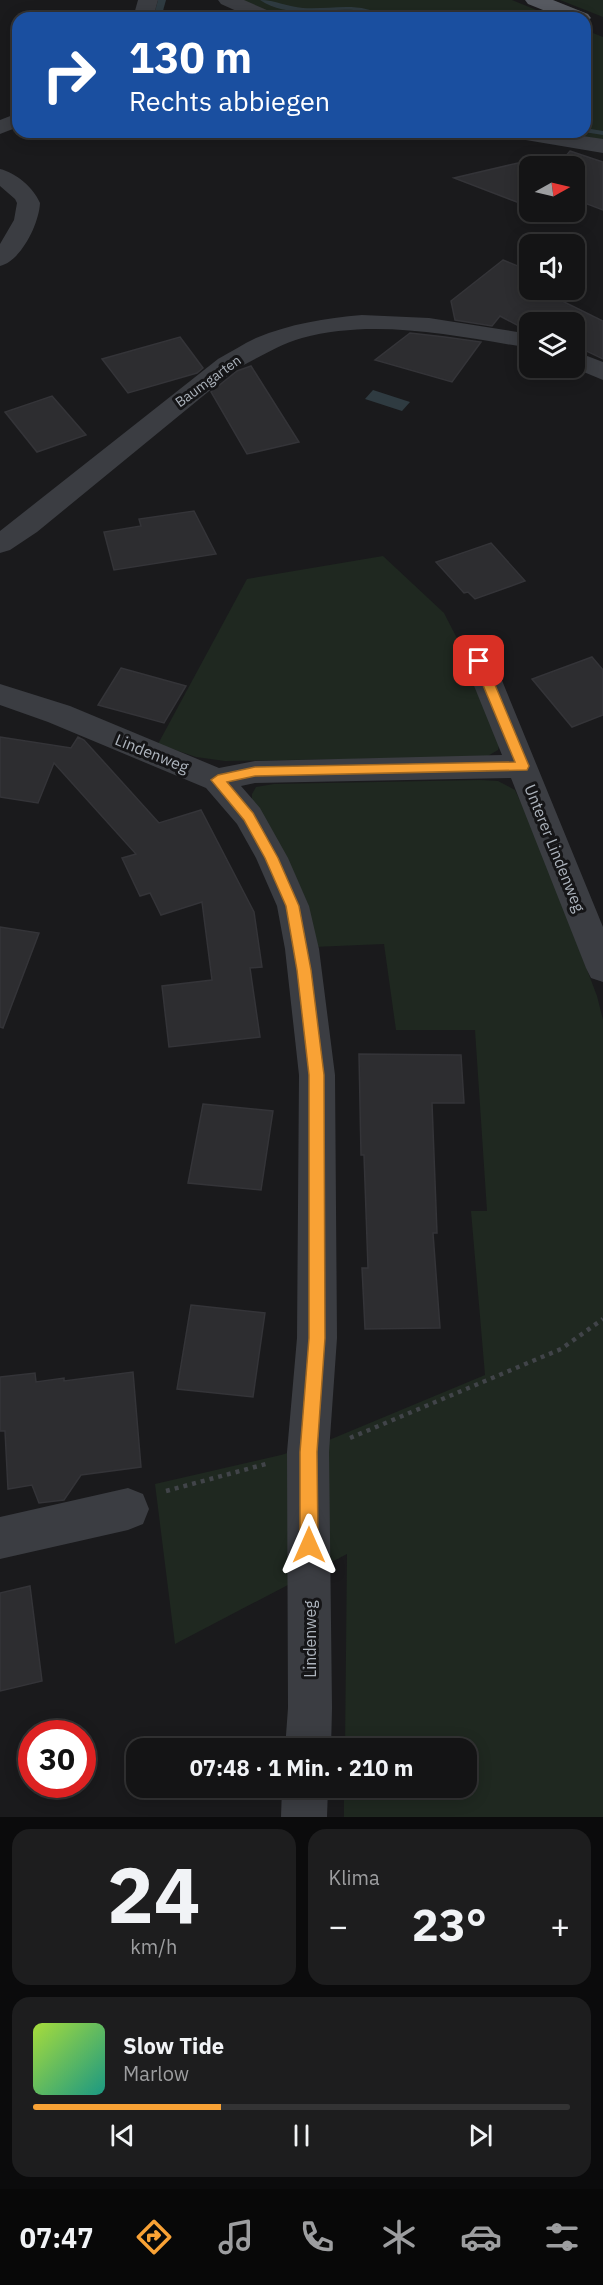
<!DOCTYPE html>
<html lang="de">
<meta charset="utf-8">
<style>
:root{--surface:#141415;--page:#1d1d1e;--text:#f1f3f6;--muted:#9d9ea0;--line:#333334;--accent:#f9a235}
body{margin:0;font-family:"IBM Plex Sans",sans-serif;background:var(--page);color:var(--text);height:100vh;display:flex;flex-direction:column;font-size:22px;white-space:nowrap}
*{box-sizing:border-box;margin:0}
p{font-size:20px;color:var(--muted)}
.icon{flex:none;width:33px;height:33px;fill:none;stroke:currentColor;stroke-width:2;stroke-linecap:round;stroke-linejoin:round}
.map{position:relative;height:1817px;overflow:hidden}
.panel{display:flex;flex-direction:column;gap:12px;padding:12px;background:#0b0b0c;flex:1}
.panel>*{flex:none}
.guide{position:absolute;left:12px;top:12px;width:579px;height:126px;border-radius:18px;box-shadow:0 3px 15px #0003,0 0 0 2px var(--line);background:#1a4fa0;color:#fff;overflow:hidden}
.needle{width:39px;rotate:82deg}
.controls{position:absolute;left:519px;top:156px;display:grid;gap:12px}
.controls a{display:grid;place-items:center;width:66px;height:66px;border-radius:12px;background:var(--surface);box-shadow:0 3px 15px #0003,0 0 0 2px var(--line);font-size:30px}
.speed{position:absolute;left:18px;top:1720px;display:flex;gap:12px;font-size:30px;font-weight:700;text-align:center}
.speed>*{display:grid;place-content:center;width:78px;height:78px;border-radius:50%;background:var(--surface);box-shadow:0 3px 15px #0003,0 0 0 2px var(--line);line-height:1}
.speed .limit{border:9px solid #d22;background:#fff;color:#111}
.pin{position:absolute;display:grid;place-items:center;width:51px;height:51px;color:#fff;margin:-26px;border-radius:12px;box-shadow:0 3px 9px #0006}
.me{position:absolute;width:66px;margin:-33px;rotate:0deg;stroke-linejoin:round;filter:drop-shadow(0 0 4px #0008)}
.turn{display:flex;align-items:center;gap:21px;height:126px;padding:0 18px;font-size:27px}
.turn .icon{width:78px;height:78px;stroke-width:2.5}
.turn b{display:block;font-size:42px;line-height:51px}
.big{font-size:45px;font-weight:700;line-height:1.1}
.panel .tile{flex:1;display:flex;flex-direction:column;justify-content:center;gap:9px;min-width:0;padding:0 21px;border-radius:18px;background:var(--page)}
.panel .dial{align-items:center;gap:0}
.dial b{font-size:78px;line-height:1}
.song{display:flex;align-items:center;gap:18px}
.cover{width:72px;height:72px;border-radius:9px;background:linear-gradient(135deg,hsl(80 70% 55%),hsl(170 70% 35%))}
.played{height:6px;border-radius:3px;background:linear-gradient(90deg,var(--accent) 35%,var(--line) 35%)}
.keys{display:flex;justify-content:space-around;direction:ltr}
.heat{display:flex;justify-content:space-between;align-items:center;font-size:33px;direction:ltr}
.panel .tiles{flex:1;display:grid;gap:12px;grid-template-columns:1fr 1fr}
.tile:last-child{grid-column:span 2}
.trip{position:absolute;left:126px;top:1738px;width:351px;height:60px;border-radius:18px;background:var(--surface);box-shadow:0 3px 15px #0003,0 0 0 2px var(--line);font-weight:700;line-height:60px;text-align:center}
.tabs{display:flex;height:96px;justify-content:space-around;align-items:center;background:#080808;color:var(--muted)}
.tabs .icon{width:42px;height:42px}
.tabs .on{color:var(--accent)}
.tabs b{font-size:27px;color:var(--text)}
.map>svg:first-child{display:block}
.green{fill:#1f2820}
.water{fill:#2f3b41}
.lines{fill:none;stroke-linecap:round;stroke-linejoin:round}
.stream{fill:#2f3b41;fill-rule:evenodd}
.building{fill:#2d2d30;stroke:#343438;stroke-width:1.5}
.path{stroke:#414449;stroke-width:4.5;stroke-dasharray:4 5;stroke-linecap:butt}
.minor{fill:#3b3d42;fill-rule:evenodd}
.primary{fill:#575a61;fill-rule:evenodd}
.route{fill:#f9a235;stroke:#a26922;stroke-width:1.5}
.labels{text-anchor:middle;dominant-baseline:central;stroke-width:6;stroke-linejoin:round;paint-order:stroke}
.far-street-label{font-size:14px;fill:#acb3bc;stroke:#151517}
.street-label{font-size:16px;fill:#acb3bc;stroke:#151517}
</style>
<div class="map">
<svg width="603" height="1817" viewBox="0 0 603 1817">
<rect width="100%" height="100%" fill="#1a1a1c"/>
<g class="green">
<polygon points="238,0 512,0 556,18 278,18"/>
<polygon points="560,0 603,0 603,17"/>
<polygon points="585,30 603,37 603,142 539,132 585,132"/>
<polygon points="383,556 444,613 464,652 501,738 498,750 486,757 225,761 196,757 158,744 247,579"/>
<polygon points="480,780 498,781 515,790 535,833 597,996 603,1020 603,1817 344,1817 344,1788 466,1788 466,1749 345,1749 347,1554 175,1644 155,1484 281,1455 329,1440 485,1375 471,1211 487,1211 475,1030 396,1030 384,944 313,947 308,904 291,868 252,804 252,794 256,787 274,784"/>
</g>
<polygon class="water" points="373,390 410,402 402,411 365,399"/>
<g class="lines">
<g class="stream">
<polygon points="158,0 166,0 161,18 153,18"/>
<path d="M260,0C275,0 288,7 303,8C331,10 362,0 386,18C374,18 366,11 354,10C323,8 289,19 260,0Z"/>
<polygon points="585,128 603,131 603,135 584,132"/>
</g>
</g>
<g class="building">
<polygon points="570,151 603,162 603,210 574,199 574,166 557,166"/>
<polygon points="518,163 532,166 530,166 530,207 454,178"/>
<polygon points="503,260 530,271 530,290 540,290 603,321 603,359 574,345 574,322 530,322 530,332 500,316 492,326 455,320 451,301"/>
<polygon points="410,333 445,337 481,342 452,382 375,360"/>
<polygon points="180,337 203,368 197,373 128,393 102,359"/>
<polygon points="251,366 299,442 247,454 211,392 237,371"/>
<polygon points="52,396 86,435 37,452 5,412"/>
<polygon points="194,511 216,554 114,570 104,532 141,526 139,519"/>
<polygon points="491,543 525,581 475,599 468,592 464,593 436,562"/>
<polygon points="592,657 603,670 603,715 572,727 532,679"/>
<polygon points="121,668 186,686 164,723 98,705"/>
<polygon points="0,737 71,748 78,737 84,740 159,823 201,810 254,912 262,967 250,968 260,1037 169,1047 162,986 212,980 202,902 161,915 150,893 140,896 122,858 136,854 54,763 38,803 0,797"/>
<polygon points="0,927 39,933 3,1028 0,1027"/>
<polygon points="359,1054 461,1055 464,1103 432,1103 437,1233 433,1233 440,1328 365,1329 362,1268 368,1268 364,1155 361,1155"/>
<polygon points="203,1104 273,1111 261,1190 188,1183"/>
<polygon points="191,1305 265,1313 253,1397 177,1389"/>
<polygon points="133,1372 141,1467 81,1475 64,1500 39,1503 32,1485 8,1489 5,1431 0,1431 0,1377 35,1373 36,1382 64,1378 64,1381"/>
<polygon points="30,1586 42,1681 0,1691 0,1593"/>
</g>
<g class="lines">
<g class="path">
<polyline points="350,1438 561,1349 603,1319"/>
<polyline points="166,1491 266,1464"/>
</g>
<g class="minor">
<polygon points="138,0 158,0 153,18 133,18"/>
<polygon points="218,0 244,0 276,14 279,18 252,18 221,4"/>
<polygon points="18,113 18,127 0,134 0,120"/>
<polygon points="503,132 555,132 603,139 603,153 514,138 506,137"/>
<path d="M0,169C16,173 33,187 40,203C39,224 21,261 0,266V244L14,220L17,203L15,199L0,186Z"/>
<path d="M362,315L429,318L530,334V348C456,336 376,318 302,338C278,345 258,358 236,369L37,532L10,550L0,553V531L218,359C231,352 243,344 256,338C290,324 325,318 362,315Z"/>
<polygon points="574,351 603,362 603,380 574,368"/>
<polygon points="479,651 489,654 494,661 603,927 603,982 591,978 586,968 511,778 255,783 241,786 260,808 288,858 309,906 319,949 335,1075 337,1338 329,1452 332,1708 331,1749 285,1749 288,1708 287,1452 297,1338 299,1075 285,949 277,906 256,858 237,824 206,788 48,722 0,705 0,684 70,706 219,768 255,761 502,755 464,661 469,654"/>
<polygon points="128,1488 143,1494 149,1509 143,1524 128,1530 0,1559 0,1517"/>
<polygon points="282,1788 328,1788 327,1817 281,1817"/>
</g>
<polygon class="primary" points="525,0 553,0 588,14 591,18 585,23 585,18 563,18 528,4"/>
</g>
<polygon class="route" points="479,657 485,661 529,766 527,770 255,776 227,782 253,813 278,858 299,906 311,970 324,1075 325,1338 317,1452 318,1545 315,1551 309,1554 303,1551 300,1545 300,1452 309,1338 309,1075 297,970 286,906 265,858 244,820 211,780 218,775 255,767 515,762 473,661"/>
<g class="labels">
<g class="far-street-label">
<text transform="translate(208 381) rotate(-36)">Baumgarten</text>
</g>
<g class="street-label">
<text transform="translate(152 753) rotate(22)">Lindenweg</text>
<text transform="translate(555 848) rotate(68)">Unterer Lindenweg</text>
<text transform="translate(310 1639) rotate(-90)">Lindenweg</text>
</g>
</g>
</svg>
<div class="controls">
<a><svg class="needle" viewBox="-14 -14 28 28"><path d="M0-13l5 13h-10z" fill="#e53935"/><path d="M0 13l5-13h-10z" fill="#9d9ea0"/></svg></a>
<a><svg class="icon" aria-label="sound" viewBox="0 0 24 24"><path d="M4 9h4l5-4v14l-5-4H4zM17 9q2 3 0 6"/></svg></a>
<a><svg class="icon" aria-label="layers" viewBox="0 0 24 24"><path d="M12 4l9 5-9 5-9-5zM3 14l9 5 9-5"/></svg></a>
</div>
<div class="speed"><div class="limit">30</div></div>
<div class="pin" style="left:479px;top:661px;background:#d93025"><svg class="icon" aria-label="arrive" viewBox="0 0 24 24"><path d="M6 21V4h12l-3 4 3 4H6"/></svg></div>
<svg class="me" style="left:309px;top:1545px" viewBox="-20 -20 40 40"><path d="M0-17L14 15 0 8-14 15z" fill="#f9a235" stroke="#fff" stroke-width="4"/></svg>
<div class="trip">07:48 · 1 Min. · 210 m</div>
<div class="guide">
<div class="turn"><svg class="icon" aria-label="right" viewBox="0 0 24 24"><path d="M7 20v-9h11M14 6l5 5-5 5"/></svg><div><b>130 m</b>Rechts abbiegen</div></div>
</div>
</div>
<section class="panel">
<div class="tiles">
<div class="tile dial"><b>24</b><p>km/h</p></div>
<div class="tile"><p>Klima</p>
<div class="heat"><a>−</a><b class="big">23°</b><a>+</a></div>
</div>
<div class="tile">
<div class="song"><i class="cover"></i><div><b>Slow Tide</b><p>Marlow</p></div></div>
<div class="played"></div>
<div class="keys"><svg class="icon" aria-label="previous" viewBox="0 0 24 24"><path d="M18 5L8 12l10 7zM5 5v14"/></svg><svg class="icon" aria-label="pause" viewBox="0 0 24 24"><path d="M8 5v14M16 5v14"/></svg><svg class="icon" aria-label="next" viewBox="0 0 24 24"><path d="M6 5l10 7-10 7zM19 5v14"/></svg></div>
</div>
</div>
</section>
<nav class="tabs">
<b>07:47</b>
<svg class="icon on" aria-label="directions" viewBox="0 0 24 24"><path d="M12 3l9 9-9 9-9-9zM9 14v-3h6M13 9l2 2-2 2"/></svg>
<svg class="icon" aria-label="music" viewBox="0 0 24 24"><path d="M9 18V5l10-2v13"/><circle cx="6" cy="18" r="3"/><circle cx="16" cy="16" r="3"/></svg>
<svg class="icon" aria-label="phone" viewBox="0 0 24 24"><path d="M5 4h4l2 5-3 2q2 4 5 5l2-3 5 2v4C11 20 4 13 5 4z"/></svg>
<svg class="icon" aria-label="climate" viewBox="0 0 24 24"><path d="M12 3v18M4 7l16 10M4 17L20 7"/></svg>
<svg class="icon" aria-label="car" viewBox="0 0 24 24"><path d="M5 17H2v-5l4-1 3-4h7l3 4 3 1v5h-3M9 17h6M6 11h13"/><circle cx="7" cy="17" r="2"/><circle cx="17" cy="17" r="2"/></svg>
<svg class="icon" aria-label="filters" viewBox="0 0 24 24"><path d="M4 7h16M4 17h16"/><circle cx="9" cy="7" r="2"/><circle cx="15" cy="17" r="2"/></svg>
</nav>
